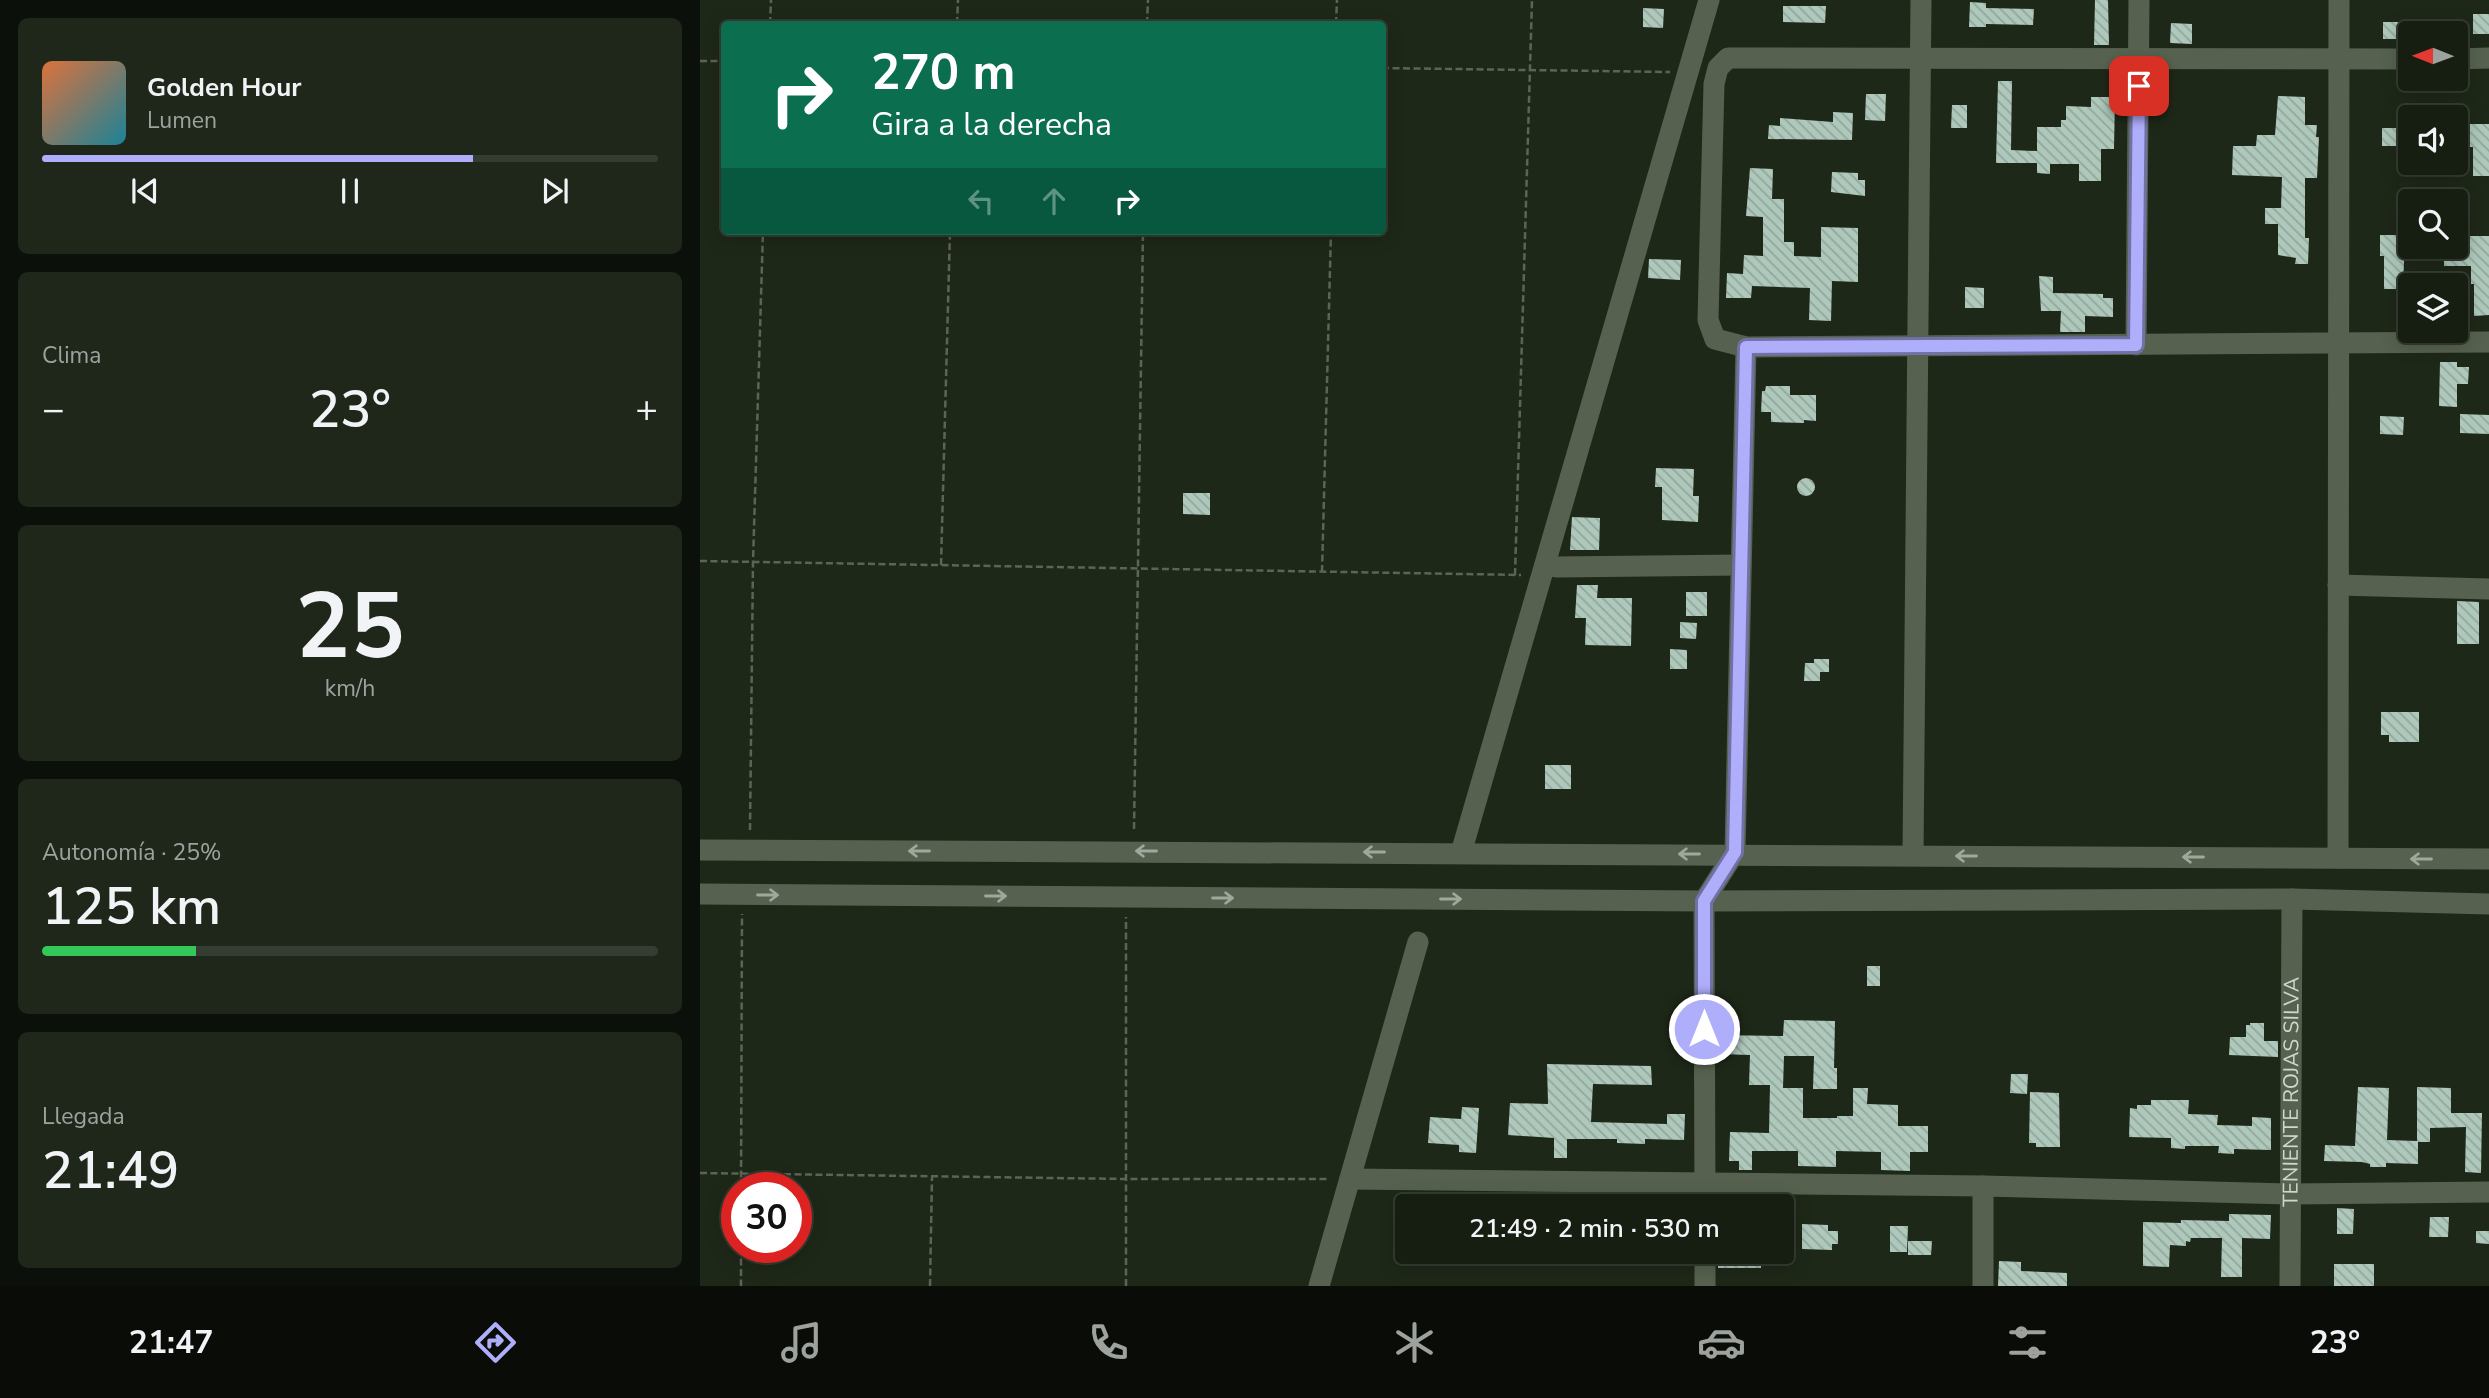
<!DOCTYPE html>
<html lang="es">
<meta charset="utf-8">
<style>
:root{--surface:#161e12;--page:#1f271b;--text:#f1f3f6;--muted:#9ea29f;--line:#353c32;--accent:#aeaefb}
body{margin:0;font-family:"Nunito Sans",sans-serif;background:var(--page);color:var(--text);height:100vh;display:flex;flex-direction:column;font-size:26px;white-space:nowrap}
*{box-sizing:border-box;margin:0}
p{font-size:23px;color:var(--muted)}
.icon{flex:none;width:38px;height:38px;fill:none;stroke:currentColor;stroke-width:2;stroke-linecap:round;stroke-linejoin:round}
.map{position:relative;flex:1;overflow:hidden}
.drawer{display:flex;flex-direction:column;gap:18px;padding:18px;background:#0c100a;width:700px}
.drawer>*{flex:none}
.guide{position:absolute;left:21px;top:21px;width:665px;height:214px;border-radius:7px;box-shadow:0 4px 18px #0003,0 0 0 2px var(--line);background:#0b6e4f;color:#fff;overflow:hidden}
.needle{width:46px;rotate:271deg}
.buttons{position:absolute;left:1698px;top:21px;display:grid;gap:14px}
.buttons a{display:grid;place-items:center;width:70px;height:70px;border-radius:7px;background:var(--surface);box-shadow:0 4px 18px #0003,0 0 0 2px var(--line);font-size:35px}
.speed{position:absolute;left:21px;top:1172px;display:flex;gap:14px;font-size:35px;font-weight:700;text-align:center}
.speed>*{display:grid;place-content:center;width:91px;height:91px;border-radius:50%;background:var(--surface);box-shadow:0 4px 18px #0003,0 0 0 2px var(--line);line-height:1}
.speed .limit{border:10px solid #d22;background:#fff;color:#111}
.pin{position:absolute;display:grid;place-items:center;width:60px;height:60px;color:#fff;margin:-30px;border-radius:14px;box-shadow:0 4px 10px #0006}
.me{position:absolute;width:77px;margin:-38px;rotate:0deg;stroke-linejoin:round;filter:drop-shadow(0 0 5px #0008)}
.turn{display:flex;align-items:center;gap:24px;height:147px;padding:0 35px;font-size:32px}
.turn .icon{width:91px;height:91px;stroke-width:2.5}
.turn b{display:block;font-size:49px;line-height:60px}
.lanes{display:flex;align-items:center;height:66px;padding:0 35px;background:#0003;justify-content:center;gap:35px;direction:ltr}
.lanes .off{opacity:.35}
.big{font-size:52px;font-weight:600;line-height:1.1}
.drawer .tile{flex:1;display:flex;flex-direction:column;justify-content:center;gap:10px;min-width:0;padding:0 24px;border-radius:10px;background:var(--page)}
.drawer .dial{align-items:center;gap:0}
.dial b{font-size:91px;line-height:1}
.song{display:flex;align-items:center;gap:21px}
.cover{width:84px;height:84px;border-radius:10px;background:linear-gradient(135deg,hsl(20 70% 55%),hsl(190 70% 35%))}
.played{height:7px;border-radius:4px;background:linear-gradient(90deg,var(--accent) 70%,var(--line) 70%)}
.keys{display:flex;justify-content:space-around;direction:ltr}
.heat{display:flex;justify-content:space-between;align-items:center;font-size:38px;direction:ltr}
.charge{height:10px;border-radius:5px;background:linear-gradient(90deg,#34c759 25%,var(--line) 0)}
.trip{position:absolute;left:695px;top:1194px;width:399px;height:70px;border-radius:7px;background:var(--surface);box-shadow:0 4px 18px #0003,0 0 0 2px var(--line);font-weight:600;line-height:70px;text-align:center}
.menu{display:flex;height:112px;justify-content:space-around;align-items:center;background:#090c07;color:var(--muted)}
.menu .icon{width:49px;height:49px}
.menu .active{color:var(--accent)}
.menu b{font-size:32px;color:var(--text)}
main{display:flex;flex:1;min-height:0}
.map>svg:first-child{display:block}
.building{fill:url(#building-back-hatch)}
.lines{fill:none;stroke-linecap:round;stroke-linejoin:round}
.path{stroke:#5b6456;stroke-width:2.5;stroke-dasharray:7 3.5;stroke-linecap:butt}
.street{stroke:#56624f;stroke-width:21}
.oneway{stroke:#9fa89b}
.route-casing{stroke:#7171a3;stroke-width:18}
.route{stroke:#aeaefb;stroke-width:12}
.labels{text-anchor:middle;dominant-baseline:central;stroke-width:7;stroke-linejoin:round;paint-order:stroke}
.street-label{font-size:21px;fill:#d0d7cd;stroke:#0b1008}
</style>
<main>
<section class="drawer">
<div class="tile">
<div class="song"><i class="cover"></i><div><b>Golden Hour</b><p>Lumen</p></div></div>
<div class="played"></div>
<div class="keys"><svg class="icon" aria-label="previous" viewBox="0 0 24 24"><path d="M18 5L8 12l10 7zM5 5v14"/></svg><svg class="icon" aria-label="pause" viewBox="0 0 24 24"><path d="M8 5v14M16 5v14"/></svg><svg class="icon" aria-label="next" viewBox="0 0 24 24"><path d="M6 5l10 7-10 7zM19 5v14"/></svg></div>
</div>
<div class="tile"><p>Clima</p>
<div class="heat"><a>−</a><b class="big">23°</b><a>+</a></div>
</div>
<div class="tile dial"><b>25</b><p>km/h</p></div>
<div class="tile"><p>Autonomía · 25%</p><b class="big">125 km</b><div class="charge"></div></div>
<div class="tile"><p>Llegada</p><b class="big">21:49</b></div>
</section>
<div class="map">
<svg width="1789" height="1286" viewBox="0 0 1789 1286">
<defs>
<pattern id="building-back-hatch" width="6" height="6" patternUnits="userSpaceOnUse" patternTransform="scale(1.75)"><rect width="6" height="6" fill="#aec8bb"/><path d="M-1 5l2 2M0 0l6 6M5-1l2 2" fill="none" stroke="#92a69c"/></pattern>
</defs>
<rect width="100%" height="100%" fill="#1e2818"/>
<g class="building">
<polygon points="1395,0 1408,0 1409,45 1394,45"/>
<polygon points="1270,2 1286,3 1286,8 1334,9 1333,25 1286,24 1286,27 1269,27"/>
<polygon points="1083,6 1126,6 1125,23 1083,22"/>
<polygon points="943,8 964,9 963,28 943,27"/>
<rect x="1773" y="14" width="16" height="20"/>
<polygon points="1683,22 1710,22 1710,46 1697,46 1697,39 1683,39"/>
<polygon points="1471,23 1492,24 1492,44 1470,43"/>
<polygon points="1298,81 1312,81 1311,150 1337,151 1337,127 1361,127 1361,120 1366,120 1366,106 1391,107 1391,97 1415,97 1414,149 1401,149 1401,181 1379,181 1379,164 1350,164 1350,174 1337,173 1337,163 1296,163"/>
<polygon points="1166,94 1186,94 1185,121 1165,120"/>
<polygon points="1578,96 1605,97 1605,125 1617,125 1616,137 1619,137 1617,178 1605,178 1605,238 1609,238 1608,264 1595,264 1596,258 1578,255 1578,224 1565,224 1565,208 1581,208 1582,177 1532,175 1533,146 1556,146 1557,135 1575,135"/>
<polygon points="1252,105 1267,105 1267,128 1251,128"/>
<polygon points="1133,112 1153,113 1152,140 1068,139 1069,125 1080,126 1080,118 1133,122"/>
<polygon points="1763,124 1789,124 1789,176 1773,176 1773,147 1763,147"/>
<rect x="1682" y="128" width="23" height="18"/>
<polygon points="1050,168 1073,169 1072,199 1084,199 1084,242 1094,242 1094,256 1121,257 1121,227 1158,228 1158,282 1132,281 1131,321 1109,320 1110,288 1052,286 1051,298 1026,298 1027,273 1043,274 1044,255 1063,256 1063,217 1046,216"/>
<polygon points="1132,172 1158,173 1158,180 1165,180 1165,196 1131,192"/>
<polygon points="1680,235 1705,235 1703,289 1684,289 1684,256 1680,256"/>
<polygon points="1755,236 1789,236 1789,315 1774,316 1774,284 1771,284 1771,266 1744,266 1744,247 1755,247"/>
<polygon points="949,259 981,260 980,280 948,278"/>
<polygon points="1339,276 1353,277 1353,293 1403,294 1403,298 1413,298 1413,317 1385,316 1385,332 1360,332 1361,311 1341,311"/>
<polygon points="1265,287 1284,288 1284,308 1265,308"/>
<polygon points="1740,362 1757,362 1757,367 1769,367 1768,384 1757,384 1757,407 1739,406"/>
<polygon points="1066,386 1090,386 1090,395 1116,395 1116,421 1104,420 1104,423 1071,422 1071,412 1061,412 1062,391 1065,391"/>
<polygon points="1760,414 1789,415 1789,434 1760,433"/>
<polygon points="1680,416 1704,417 1703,435 1680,434"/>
<polygon points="956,468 994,469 993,496 999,496 998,522 962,520 962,487 955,487"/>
<circle cx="1106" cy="487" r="9"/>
<polygon points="483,493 510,493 510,515 483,514"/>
<polygon points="872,517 900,518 899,550 870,550"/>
<polygon points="877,585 898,585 897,598 932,598 931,646 885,645 886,618 875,618"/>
<rect x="986" y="592" width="21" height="24"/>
<polygon points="1757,601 1779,602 1779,644 1757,644"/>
<polygon points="980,622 997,623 996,639 980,638"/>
<polygon points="970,649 987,650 987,669 970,669"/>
<polygon points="1114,659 1129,659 1129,672 1120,672 1120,681 1104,681 1105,663 1114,663"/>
<polygon points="1681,712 1719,712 1719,742 1689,742 1689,735 1681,735"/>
<rect x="845" y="765" width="26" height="24"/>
<rect x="1167" y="966" width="13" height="20"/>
<polygon points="1084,1020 1135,1021 1134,1068 1137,1068 1137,1089 1113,1089 1114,1056 1084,1056 1083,1088 1103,1088 1103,1118 1137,1118 1137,1116 1153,1116 1153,1088 1168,1088 1167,1104 1198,1105 1198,1126 1228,1126 1228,1152 1210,1152 1210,1171 1181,1170 1181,1152 1136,1151 1136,1167 1098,1166 1098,1151 1052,1151 1052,1170 1039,1170 1039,1161 1029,1161 1030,1132 1069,1133 1070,1085 1049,1085 1050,1055 1018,1054 1018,1035 1083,1036"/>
<polygon points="1550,1023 1564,1023 1564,1041 1578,1041 1578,1057 1529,1055 1530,1037 1546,1037 1546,1025 1550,1025"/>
<polygon points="847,1064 951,1066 952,1085 893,1084 891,1122 967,1124 967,1114 985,1114 984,1140 945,1139 945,1144 917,1143 917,1139 867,1139 867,1158 854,1158 854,1138 808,1135 810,1103 848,1104"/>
<polygon points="1311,1074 1328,1074 1327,1094 1310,1093"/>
<polygon points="1658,1087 1689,1088 1687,1140 1717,1141 1717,1087 1751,1088 1751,1113 1782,1113 1781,1173 1765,1172 1766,1127 1730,1128 1730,1142 1718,1142 1718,1164 1686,1163 1686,1167 1670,1167 1670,1164 1662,1162 1624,1161 1625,1145 1655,1146"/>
<polygon points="1330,1092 1359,1093 1360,1147 1336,1147 1336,1143 1329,1143"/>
<polygon points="1451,1100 1489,1100 1488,1114 1518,1115 1517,1125 1552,1126 1552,1117 1571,1118 1571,1150 1534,1149 1534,1154 1518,1153 1519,1146 1485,1146 1485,1149 1471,1148 1471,1138 1429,1137 1430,1108 1437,1109 1437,1105 1451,1105"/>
<polygon points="762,1107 779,1108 776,1153 759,1152 759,1145 728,1143 730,1117 761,1119"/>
<polygon points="1637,1208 1654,1209 1653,1234 1637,1234"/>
<polygon points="1529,1214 1571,1215 1570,1239 1542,1238 1542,1277 1521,1277 1522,1238 1491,1238 1490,1242 1486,1241 1486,1246 1470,1245 1469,1267 1443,1266 1443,1222 1481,1223 1481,1220 1529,1221"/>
<polygon points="1730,1217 1749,1217 1748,1237 1729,1237"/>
<polygon points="1102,1224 1128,1225 1128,1231 1138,1231 1138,1244 1132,1244 1132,1250 1102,1249"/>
<polygon points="1190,1226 1208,1226 1207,1252 1190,1252"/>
<polygon points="1776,1231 1789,1231 1789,1244 1776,1243"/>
<polygon points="1208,1241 1232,1241 1231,1255 1208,1255"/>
<rect x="1018" y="1251" width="43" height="17"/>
<polygon points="1299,1261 1321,1262 1321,1271 1367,1273 1367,1286 1298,1286"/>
<rect x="1634" y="1264" width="40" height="22"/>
</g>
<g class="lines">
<g class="path">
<polyline points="70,24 71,0"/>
<polyline points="257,24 258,0"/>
<polyline points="447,24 448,0"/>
<polyline points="636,24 637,0"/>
<polyline points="0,61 24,61"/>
<polyline points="682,68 970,72"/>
<polyline points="0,561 821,575"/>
<polyline points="241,565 250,231"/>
<polyline points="622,572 631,231"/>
<polyline points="815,575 832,0"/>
<polyline points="434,829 443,231"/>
<polyline points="50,830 53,562 63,231"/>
<polyline points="0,1173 426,1179 630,1179"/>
<polyline points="41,1188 42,914"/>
<polyline points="41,1248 41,1286"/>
<polyline points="230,1286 232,1177"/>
<polyline points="426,1286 426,917"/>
</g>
<g class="street">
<polyline points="1710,59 1028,58 1018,68 1014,84 1008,320 1015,339 1046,347 1789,342"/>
<polyline points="1755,59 1789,58"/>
<polyline points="1436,345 1439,0"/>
<polyline points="856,567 1041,565"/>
<polyline points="1638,585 1789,589"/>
<polyline points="763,846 1009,0"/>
<polyline points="0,850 1789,859"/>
<polyline points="1213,855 1221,0"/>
<polyline points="1638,858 1639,0"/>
<polyline points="0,894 1004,901 1592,899 1789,904"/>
<polyline points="650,1179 1283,1186 1590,1194 1789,1192"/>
<polyline points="1283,1186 1283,1286"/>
<polyline points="1005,1206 1004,901 1035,852 1046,347"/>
<polyline points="1005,1251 1005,1286"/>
<polyline points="619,1286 718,942"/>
<path id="s1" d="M1590,1286L1592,899"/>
</g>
</g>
<defs><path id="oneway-shaft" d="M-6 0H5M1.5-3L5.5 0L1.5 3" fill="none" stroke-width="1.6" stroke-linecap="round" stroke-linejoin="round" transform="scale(1.75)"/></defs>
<g class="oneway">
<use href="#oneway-shaft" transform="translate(219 851) rotate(-180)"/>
<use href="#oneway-shaft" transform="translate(446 851) rotate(-180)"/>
<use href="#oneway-shaft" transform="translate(674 852) rotate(-180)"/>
<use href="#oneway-shaft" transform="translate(989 854) rotate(-180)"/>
<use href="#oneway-shaft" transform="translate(1266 856) rotate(-180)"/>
<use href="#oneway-shaft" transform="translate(1493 857) rotate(-180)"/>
<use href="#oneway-shaft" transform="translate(1721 859) rotate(-180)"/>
<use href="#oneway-shaft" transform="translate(68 895)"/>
<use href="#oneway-shaft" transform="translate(296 896)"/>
<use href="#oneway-shaft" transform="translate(523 898)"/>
<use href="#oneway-shaft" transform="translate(751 899)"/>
</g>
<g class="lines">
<g class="route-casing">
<polyline id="route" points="1004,1029 1004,901 1035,852 1046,347 1436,345 1439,86"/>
</g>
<use href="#route" class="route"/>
</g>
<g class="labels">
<g class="street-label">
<text stroke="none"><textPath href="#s1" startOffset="194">TENIENTE ROJAS SILVA</textPath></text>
</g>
</g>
</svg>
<div class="buttons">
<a><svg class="needle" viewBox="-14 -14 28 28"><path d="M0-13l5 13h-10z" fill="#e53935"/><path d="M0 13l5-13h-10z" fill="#9ea29f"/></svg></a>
<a><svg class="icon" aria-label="sound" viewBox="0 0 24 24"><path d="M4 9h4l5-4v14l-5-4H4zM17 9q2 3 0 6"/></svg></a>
<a><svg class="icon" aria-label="search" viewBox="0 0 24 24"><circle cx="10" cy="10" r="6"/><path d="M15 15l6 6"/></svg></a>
<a><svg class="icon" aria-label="layers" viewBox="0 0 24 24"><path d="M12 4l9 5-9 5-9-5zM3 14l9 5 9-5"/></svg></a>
</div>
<div class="speed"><div class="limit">30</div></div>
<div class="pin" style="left:1439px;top:86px;background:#d93025"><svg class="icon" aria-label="arrive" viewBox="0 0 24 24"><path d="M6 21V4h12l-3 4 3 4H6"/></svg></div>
<svg class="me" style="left:1004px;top:1029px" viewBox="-20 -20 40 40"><circle r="17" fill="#aeaefb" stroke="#fff" stroke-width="3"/><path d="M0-11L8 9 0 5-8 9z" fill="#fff"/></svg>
<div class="trip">21:49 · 2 min · 530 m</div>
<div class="guide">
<div class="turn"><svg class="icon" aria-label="right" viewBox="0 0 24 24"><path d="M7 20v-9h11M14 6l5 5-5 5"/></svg><div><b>270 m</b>Gira a la derecha</div></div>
<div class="lanes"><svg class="icon off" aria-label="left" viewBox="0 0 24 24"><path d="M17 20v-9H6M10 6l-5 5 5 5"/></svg><svg class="icon off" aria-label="ahead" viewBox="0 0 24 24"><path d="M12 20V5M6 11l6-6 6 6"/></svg><svg class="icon" aria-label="right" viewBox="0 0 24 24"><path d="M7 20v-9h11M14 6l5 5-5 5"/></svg></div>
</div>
</div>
</main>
<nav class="menu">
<b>21:47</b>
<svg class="icon active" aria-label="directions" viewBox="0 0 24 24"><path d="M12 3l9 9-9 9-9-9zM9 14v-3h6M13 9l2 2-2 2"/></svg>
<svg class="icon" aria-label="music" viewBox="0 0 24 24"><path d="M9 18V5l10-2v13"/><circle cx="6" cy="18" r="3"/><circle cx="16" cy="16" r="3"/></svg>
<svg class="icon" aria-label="phone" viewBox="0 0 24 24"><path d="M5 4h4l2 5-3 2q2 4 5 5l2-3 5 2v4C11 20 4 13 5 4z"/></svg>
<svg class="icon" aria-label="climate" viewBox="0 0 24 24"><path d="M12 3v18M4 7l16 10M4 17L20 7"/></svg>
<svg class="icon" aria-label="car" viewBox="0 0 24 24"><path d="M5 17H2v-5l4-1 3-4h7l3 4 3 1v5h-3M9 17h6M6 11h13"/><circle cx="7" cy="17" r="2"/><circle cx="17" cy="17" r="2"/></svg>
<svg class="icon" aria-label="filters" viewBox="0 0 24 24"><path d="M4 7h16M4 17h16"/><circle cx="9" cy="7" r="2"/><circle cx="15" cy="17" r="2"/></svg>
<b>23°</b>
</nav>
